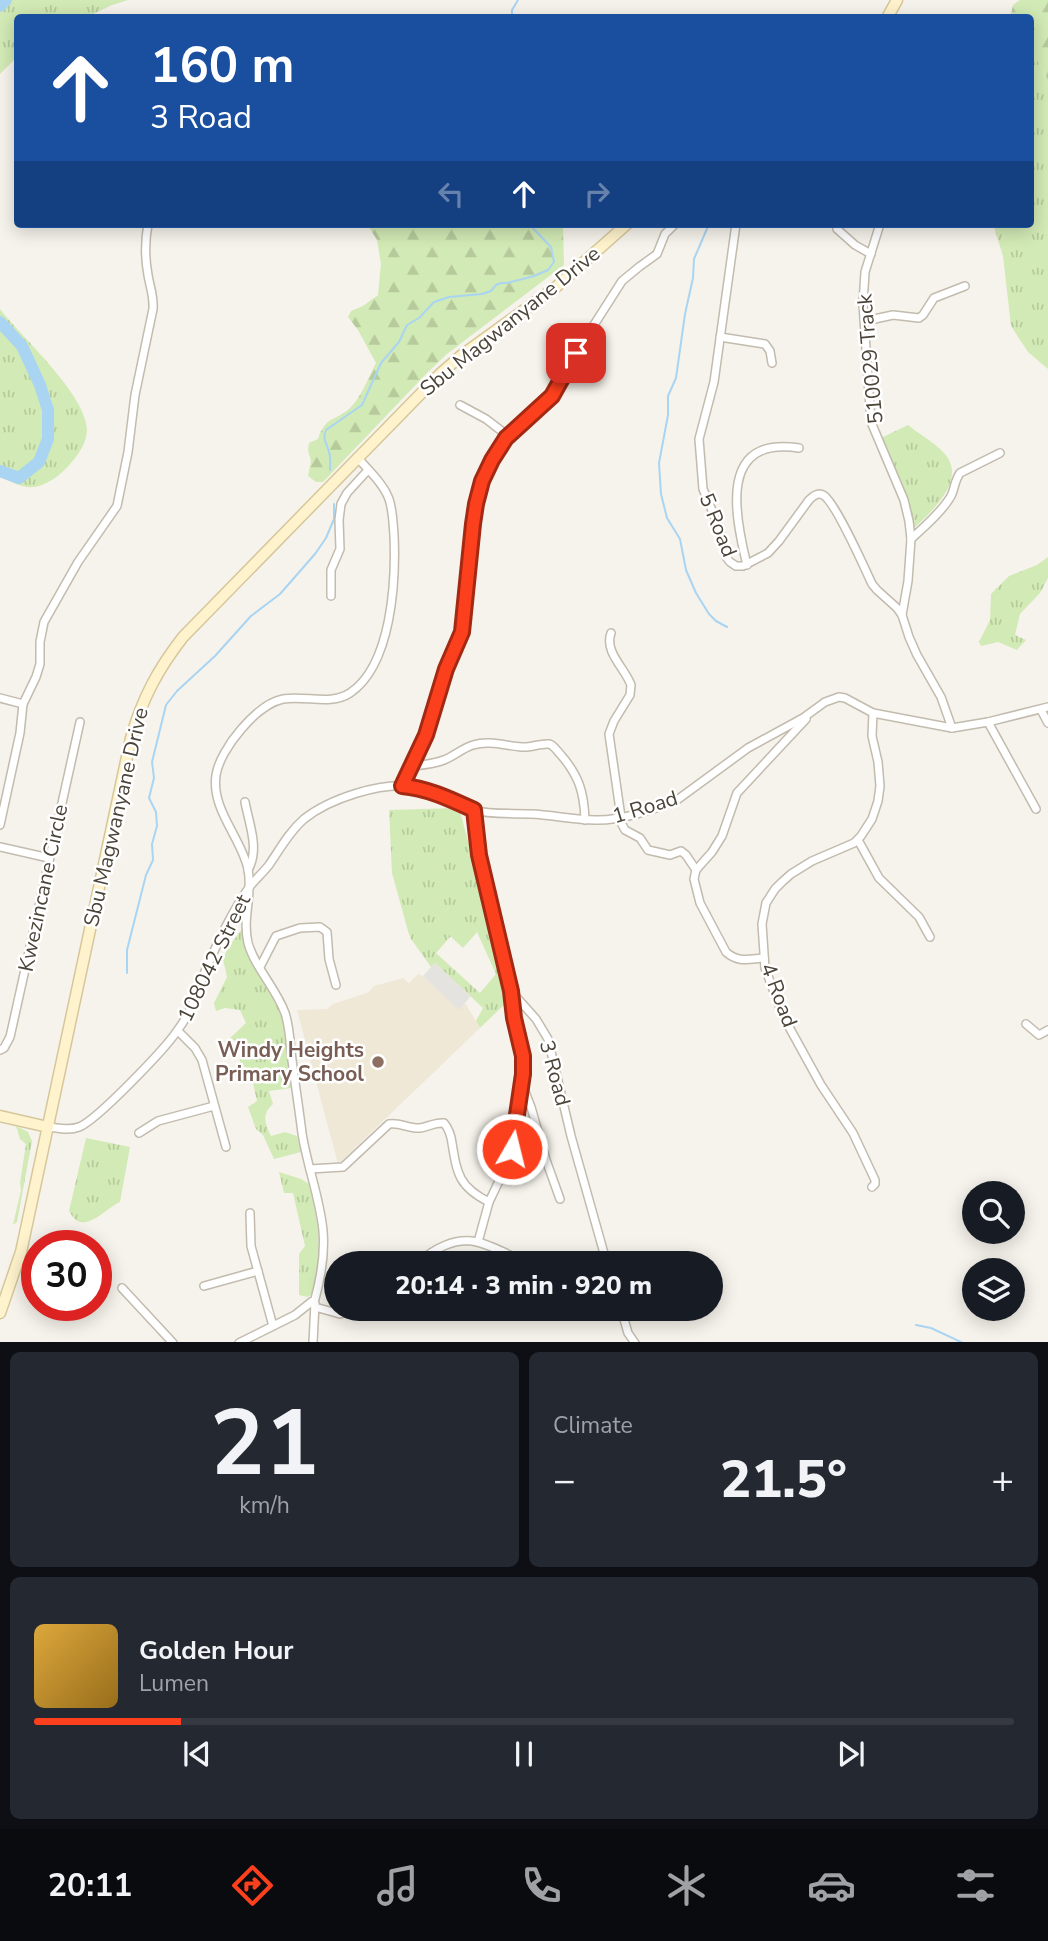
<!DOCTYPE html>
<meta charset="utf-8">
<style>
:root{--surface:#171b24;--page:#242831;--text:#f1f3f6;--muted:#9ea1a6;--line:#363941;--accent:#fc3f1d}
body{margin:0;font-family:"Nunito Sans",sans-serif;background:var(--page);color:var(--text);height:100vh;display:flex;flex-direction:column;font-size:26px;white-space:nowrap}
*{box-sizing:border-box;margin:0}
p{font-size:23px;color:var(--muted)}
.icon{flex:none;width:38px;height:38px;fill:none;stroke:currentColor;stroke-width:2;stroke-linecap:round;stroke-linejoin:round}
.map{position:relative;height:1342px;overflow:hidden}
.sheet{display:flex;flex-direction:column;gap:10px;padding:10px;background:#0d0f14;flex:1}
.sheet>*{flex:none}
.banner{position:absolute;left:14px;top:14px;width:1020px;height:214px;border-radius:7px;box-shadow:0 4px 18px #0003;background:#1a4fa0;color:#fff;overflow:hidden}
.controls{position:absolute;left:962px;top:1181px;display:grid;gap:14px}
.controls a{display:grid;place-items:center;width:63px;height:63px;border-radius:50%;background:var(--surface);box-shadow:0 4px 18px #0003;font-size:35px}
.speed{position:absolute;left:21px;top:1230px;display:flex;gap:14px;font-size:35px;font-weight:700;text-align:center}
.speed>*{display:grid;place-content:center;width:91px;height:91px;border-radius:50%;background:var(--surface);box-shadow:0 4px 18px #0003;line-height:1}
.speed .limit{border:10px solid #d22;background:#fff;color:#111}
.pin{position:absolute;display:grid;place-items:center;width:60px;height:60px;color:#fff;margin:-30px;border-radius:14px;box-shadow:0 4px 10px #0006}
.me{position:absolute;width:77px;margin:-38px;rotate:8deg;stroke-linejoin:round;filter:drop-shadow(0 0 5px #0008)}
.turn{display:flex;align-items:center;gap:24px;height:147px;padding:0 21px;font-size:32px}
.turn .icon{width:91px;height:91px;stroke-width:2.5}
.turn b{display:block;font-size:49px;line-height:60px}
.lanes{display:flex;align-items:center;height:66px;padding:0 21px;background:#0003;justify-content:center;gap:35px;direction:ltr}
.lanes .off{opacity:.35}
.big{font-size:52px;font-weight:800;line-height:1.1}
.sheet .widget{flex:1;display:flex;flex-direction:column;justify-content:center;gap:10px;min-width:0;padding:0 24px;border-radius:10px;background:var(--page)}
.sheet .dial{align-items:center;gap:0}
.dial b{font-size:91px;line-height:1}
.song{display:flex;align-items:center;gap:21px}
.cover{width:84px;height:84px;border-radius:10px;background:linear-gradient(135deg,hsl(40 70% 55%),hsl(40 70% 35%))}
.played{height:7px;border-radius:4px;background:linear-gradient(90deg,var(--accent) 15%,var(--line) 15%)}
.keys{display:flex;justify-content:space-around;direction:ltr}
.heat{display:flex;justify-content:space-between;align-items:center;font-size:38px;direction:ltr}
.sheet .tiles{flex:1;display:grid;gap:10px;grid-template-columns:1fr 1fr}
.widget:last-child{grid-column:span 2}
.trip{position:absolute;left:324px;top:1251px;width:399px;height:70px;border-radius:35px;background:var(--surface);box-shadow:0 4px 18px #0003;font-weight:800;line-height:70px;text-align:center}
.menu{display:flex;height:112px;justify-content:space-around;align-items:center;background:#090b0e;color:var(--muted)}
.menu .icon{width:49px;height:49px}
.menu .current{color:var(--accent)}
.menu b{font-size:32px;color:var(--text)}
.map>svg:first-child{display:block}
.education{fill:#efe8d6}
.grass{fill:url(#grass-tufts);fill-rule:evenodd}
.forest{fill:url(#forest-firs)}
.garden{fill:#d2eab5}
.parking{fill:#e5e3e0}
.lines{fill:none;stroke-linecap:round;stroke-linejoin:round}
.stream{stroke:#a9d4f2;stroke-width:2}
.river{stroke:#a9d4f2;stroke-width:12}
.street-casing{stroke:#c2bbae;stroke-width:10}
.secondary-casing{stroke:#d6c79b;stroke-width:13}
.street{stroke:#fff;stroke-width:7}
.secondary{stroke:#fff3cd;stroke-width:10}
.route-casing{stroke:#a42913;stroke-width:18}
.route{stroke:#fc3f1d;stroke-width:12}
.education-dot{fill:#8d6e63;stroke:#fff;stroke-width:2.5}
.labels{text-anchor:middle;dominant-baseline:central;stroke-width:5;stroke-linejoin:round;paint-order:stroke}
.street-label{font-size:21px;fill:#4b4439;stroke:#fff}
.education-label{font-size:21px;font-weight:bold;fill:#785e54;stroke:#fff;text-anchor:end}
</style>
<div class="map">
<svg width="1048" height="1343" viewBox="0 0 1048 1343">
<defs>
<pattern id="grass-tufts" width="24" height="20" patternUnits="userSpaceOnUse" patternTransform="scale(1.75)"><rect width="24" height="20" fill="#d2eab5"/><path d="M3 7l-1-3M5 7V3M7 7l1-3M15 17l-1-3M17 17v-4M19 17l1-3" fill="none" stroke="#b6ca9c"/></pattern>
<pattern id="forest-firs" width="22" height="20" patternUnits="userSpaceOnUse" patternTransform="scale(1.75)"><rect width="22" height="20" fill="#d2eab5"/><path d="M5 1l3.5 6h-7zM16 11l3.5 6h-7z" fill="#b6ca9c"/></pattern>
</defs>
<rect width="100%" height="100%" fill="#f6f3ec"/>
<polygon class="education" points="418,974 423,976 459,1009 465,1003 480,1028 338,1164 297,1010 327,1009 333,1004 369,992 374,986 403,978 409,983"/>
<g class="grass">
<polygon points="0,0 128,0 112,5 87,17 18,18 17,57 0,74"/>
<polygon points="1031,49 1048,80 1048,369 1028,352 1011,326 1003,256 993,224 1031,224"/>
<path d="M0,309C23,339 86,394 87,430C87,446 71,465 59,475C35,493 24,489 0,476Z"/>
<path d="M908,425C919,434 934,442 944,453C968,479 932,511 914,528L908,499L881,438Z"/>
<polygon points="1048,557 1048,578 1040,593 1020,614 1015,635 1026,640 1017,650 998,642 981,646 979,642 990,620 991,594 1009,576 1037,565"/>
<path d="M459,808L509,991L508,1001L480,1028L476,1021L483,1008L435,963L431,967L411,939L408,931L392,873L389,810ZM449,907L477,932L496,974L480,993L436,953L451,936L435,922Z"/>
<path d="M242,929C246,966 266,976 279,1007C288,1028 289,1065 292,1088L269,1091L273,1104C261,1115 265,1123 271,1136L285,1132L297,1136L301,1152L274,1159L263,1135L256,1129L248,1107L257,1101L250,1070L245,1068L240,1063V1043L230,1038L246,1023L240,1010L225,1008L216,1011L214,1003L227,977L223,959L228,948Z"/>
<polygon points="16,1126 28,1132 32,1141 17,1222 13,1225 21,1190 20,1183 26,1144 20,1139"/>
<path d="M86,1138L130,1147L120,1202C104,1209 83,1238 69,1211Z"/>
<path d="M279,1172L301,1179L309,1184C319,1221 323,1255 313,1293L308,1297L299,1295V1254L305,1246L293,1193H284Z"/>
</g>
<g class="forest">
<polygon points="1020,0 1048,0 1048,80 1031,49 1031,18 1014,17 1011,14 1013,5"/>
<path d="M367,224H559L563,227L564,265L447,354L428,372L323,482H316L308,476L311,461L308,450L309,443L318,439C326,415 335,422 350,408C362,396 368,378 376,363L358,330L348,317L351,311L363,306L378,295L381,264L377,240Z"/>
</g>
<polygon class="garden" points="450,906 477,932 463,948 435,922"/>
<polygon class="parking" points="435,963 471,996 459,1010 423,976"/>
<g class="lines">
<g class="stream">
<polyline points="512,18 512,10 518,0"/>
<polyline points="709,224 694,259 693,278 685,314 676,378 668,396 668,415 659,463 661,494 667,518 680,539 686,570 696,593 709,614 716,621 727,627"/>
<path d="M330,470C330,465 331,458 329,452C327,443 322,440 326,430L362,405L381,363L399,342L407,325L419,318L434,302L449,297L482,294L491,291L496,285L501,283H507L534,276L548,270L554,262L551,247L529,224"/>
<polyline points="127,973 127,950 146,875 153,860 152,844 157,826 156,812 149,798 154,778 152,762 166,705 177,691 215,656 251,616 280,594 315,554 326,538 334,519 334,504"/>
<polyline points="916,1325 931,1328 963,1343"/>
</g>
<g class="river">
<polyline points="0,6 6,0"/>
<polyline points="0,322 22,346 40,385 48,410 48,439 39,462 19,478 0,471"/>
</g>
<g class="street-casing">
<g id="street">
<path d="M736,224L714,382L699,439L703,489L719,527L726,557L730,562L736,566H743L768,553L779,541L809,500C813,496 818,492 823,495C835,501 865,569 872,584L877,590L897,608L902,615L909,637L917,655L941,697L952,728"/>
<polyline points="880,224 865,272 863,304 871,422 904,500 909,521 911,539 908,581 902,615"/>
<polyline points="837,229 855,245 871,254"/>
<polyline points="865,321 893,315 919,318 923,315 934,298 965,286"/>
<polyline points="720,337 765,344 770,351 772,363"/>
<polyline points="460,405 486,419 508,436"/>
<path d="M911,539C923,528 945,509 952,494C955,486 955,480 960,473L1000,453"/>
<path d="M747,565C734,513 719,436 799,448"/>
<polyline points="331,596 331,570 340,549 339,520 341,504 347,493 368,470"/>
<path d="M611,633C604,652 625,668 631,685L630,695L614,721L609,734L621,817"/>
<polyline points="0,698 23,704"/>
<polyline points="1041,710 1048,723"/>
<polyline points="988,722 1036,809"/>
<path d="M412,766C423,765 434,764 444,760C454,756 463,748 473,745C490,740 506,746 522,747C530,748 541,743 549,744C554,745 557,751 561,755C579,776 584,792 585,820"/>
<polyline points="402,786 422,745 446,669 463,627 476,504 488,469 497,451 508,436 552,396 576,353 622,281 639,267 657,254 665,234 675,224"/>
<path d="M245,802C249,824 260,849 248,870"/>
<polyline points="474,810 479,855 511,991 536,1019 548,1039 571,1136 607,1264"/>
<polyline points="618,817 625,830 640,838 648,850 670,855 681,851 686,855 696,870"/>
<path d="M0,825L20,733L23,704L36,677L40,664V642L44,622L78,562L117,506L128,452L135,395L153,309C154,297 150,287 148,275C145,259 145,240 148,224"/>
<polyline points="858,840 879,878 919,917 930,937"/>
<polyline points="0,847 49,858"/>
<path d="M764,958C749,959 738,963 726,952L700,903L694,879L696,870L712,852L722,836L737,793L806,719"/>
<polyline points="260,967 276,936 300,928 320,927 327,932 329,959 336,985"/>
<polyline points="1026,1024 1039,1035 1048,1030"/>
<polyline points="178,1031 195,1048 202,1060 226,1147"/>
<polyline points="0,1050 4,1048 10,1037 80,722"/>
<polyline points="522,1084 531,1107 546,1160 560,1199"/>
<path d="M48,1127C58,1128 69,1131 79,1127C96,1121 165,1049 177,1031C192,1012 199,986 208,964C220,938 232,912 248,889C254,880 262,874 269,865C280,849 289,832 304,819C329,799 382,781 414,787C435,791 453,803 473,810C491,815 513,813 531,814C553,815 574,820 595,820C619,821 654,810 677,800L748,748L803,718L825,702L839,697L845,698L873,713L952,728L988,722L1048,707"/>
<polyline points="139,1133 158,1121 214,1106"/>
<path d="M310,1169L343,1167L389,1124C400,1122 409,1129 420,1128C428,1127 435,1122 444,1123C449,1129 451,1135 452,1143C457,1174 459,1187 489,1202"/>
<polyline points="872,1187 875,1184 875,1180 853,1133 821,1085 783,1016 765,968 762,924 766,903 775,889 782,882 791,874 812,861 854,843 861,836 872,819 878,801 880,786 878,762 872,736 873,713"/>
<polyline points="250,1213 251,1246 273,1326"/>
<polyline points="478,1242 489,1202 510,1158 523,1074 523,1056 514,1018 511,992"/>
<path d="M417,1264C433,1249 455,1237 477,1242C491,1245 514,1257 528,1264"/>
<polyline points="204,1286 258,1271"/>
<polyline points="122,1288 173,1343"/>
<polyline points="315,1307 340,1314 357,1309"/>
<polyline points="621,1309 628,1333 635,1343"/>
<path d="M239,1343L295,1315L315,1299C321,1277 325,1254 323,1231C320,1198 307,1166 302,1133C299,1108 295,1084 292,1060C290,1044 290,1028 285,1013C276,988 255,968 248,943C242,918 253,894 248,869C241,837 211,810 216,775C220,749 257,704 283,699C306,695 330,706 350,693C392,665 396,580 394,535C393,523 393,511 389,499C383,483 368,470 357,457"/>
<polyline points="313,1343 315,1303"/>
</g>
</g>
<g class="secondary-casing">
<g id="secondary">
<polyline points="887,18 897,0"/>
<polyline points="0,1116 48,1127"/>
<path d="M0,1313L21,1252L131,738C142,699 158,669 183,637L440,374L462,355L556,287L627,224"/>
</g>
</g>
<use href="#street" class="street"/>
<use href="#secondary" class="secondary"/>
</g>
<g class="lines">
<g class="route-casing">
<path id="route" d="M512,1149L523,1074V1056L514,1018L511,991L479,855L474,810C450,799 427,788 402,786L426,735L446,669L462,632L473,524L476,504L482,481L492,460L506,438L552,396L576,353"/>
</g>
<use href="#route" class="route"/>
</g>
<circle class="education-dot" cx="378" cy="1062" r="7"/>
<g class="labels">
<g class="street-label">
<text transform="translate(510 321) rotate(-39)">Sbu Magwanyane Drive</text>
<text transform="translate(870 359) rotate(-95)">510029 Track</text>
<text transform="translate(718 525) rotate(68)">5 Road</text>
<text transform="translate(645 807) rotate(-17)">1 Road</text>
<text transform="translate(116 817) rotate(-77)">Sbu Magwanyane Drive</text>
<text transform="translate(43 888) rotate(-78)">Kwezincane Circle</text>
<text transform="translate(214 958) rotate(-64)">108042 Street</text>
<text transform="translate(779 995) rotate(69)">4 Road</text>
<text transform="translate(555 1073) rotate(75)">3 Road</text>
</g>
<g class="education-label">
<text x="364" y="1050">Windy Heights<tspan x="364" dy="24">Primary School</tspan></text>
</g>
</g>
</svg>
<div class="controls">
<a><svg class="icon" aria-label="search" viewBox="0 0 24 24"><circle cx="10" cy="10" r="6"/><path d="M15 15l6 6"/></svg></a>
<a><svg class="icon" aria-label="layers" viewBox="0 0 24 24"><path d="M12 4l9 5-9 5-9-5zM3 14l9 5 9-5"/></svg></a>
</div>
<div class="speed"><div class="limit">30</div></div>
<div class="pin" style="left:576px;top:353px;background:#d93025"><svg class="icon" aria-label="arrive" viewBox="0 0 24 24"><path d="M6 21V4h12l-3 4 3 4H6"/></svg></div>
<svg class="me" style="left:512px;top:1149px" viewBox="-20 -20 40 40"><circle r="17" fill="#fc3f1d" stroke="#fff" stroke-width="3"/><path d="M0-11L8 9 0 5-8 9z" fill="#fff"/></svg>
<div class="trip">20:14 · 3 min · 920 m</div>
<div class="banner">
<div class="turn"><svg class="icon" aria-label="ahead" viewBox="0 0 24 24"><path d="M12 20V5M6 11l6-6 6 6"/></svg><div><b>160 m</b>3 Road</div></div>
<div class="lanes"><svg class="icon off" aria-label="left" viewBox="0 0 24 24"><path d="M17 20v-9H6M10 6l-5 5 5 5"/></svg><svg class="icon" aria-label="ahead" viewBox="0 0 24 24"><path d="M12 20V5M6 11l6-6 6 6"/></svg><svg class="icon off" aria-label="right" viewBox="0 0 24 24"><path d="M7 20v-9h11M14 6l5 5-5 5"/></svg></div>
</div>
</div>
<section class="sheet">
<div class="tiles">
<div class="widget dial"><b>21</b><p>km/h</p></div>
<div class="widget"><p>Climate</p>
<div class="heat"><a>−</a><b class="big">21.5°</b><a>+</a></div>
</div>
<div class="widget">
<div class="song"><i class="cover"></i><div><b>Golden Hour</b><p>Lumen</p></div></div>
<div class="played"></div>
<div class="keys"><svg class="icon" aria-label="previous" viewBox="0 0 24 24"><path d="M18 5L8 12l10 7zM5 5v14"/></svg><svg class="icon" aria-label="pause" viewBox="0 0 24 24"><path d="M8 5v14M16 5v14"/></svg><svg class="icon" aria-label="next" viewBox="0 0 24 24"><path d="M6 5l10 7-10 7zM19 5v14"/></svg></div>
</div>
</div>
</section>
<nav class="menu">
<b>20:11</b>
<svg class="icon current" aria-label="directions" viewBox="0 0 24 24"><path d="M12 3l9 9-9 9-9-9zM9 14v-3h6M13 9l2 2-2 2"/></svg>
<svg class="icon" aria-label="music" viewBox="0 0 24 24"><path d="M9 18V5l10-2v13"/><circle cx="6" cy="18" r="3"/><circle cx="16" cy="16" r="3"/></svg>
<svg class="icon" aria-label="phone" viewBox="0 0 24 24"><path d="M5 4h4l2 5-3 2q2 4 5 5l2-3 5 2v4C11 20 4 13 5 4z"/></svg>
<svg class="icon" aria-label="climate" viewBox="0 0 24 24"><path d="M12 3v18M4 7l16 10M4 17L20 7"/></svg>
<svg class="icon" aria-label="car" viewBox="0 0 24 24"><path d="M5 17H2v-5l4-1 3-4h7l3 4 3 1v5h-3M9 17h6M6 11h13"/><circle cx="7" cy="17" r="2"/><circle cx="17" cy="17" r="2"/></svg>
<svg class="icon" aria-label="filters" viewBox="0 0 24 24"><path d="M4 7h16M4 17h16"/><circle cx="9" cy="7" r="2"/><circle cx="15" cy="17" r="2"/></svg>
</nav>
